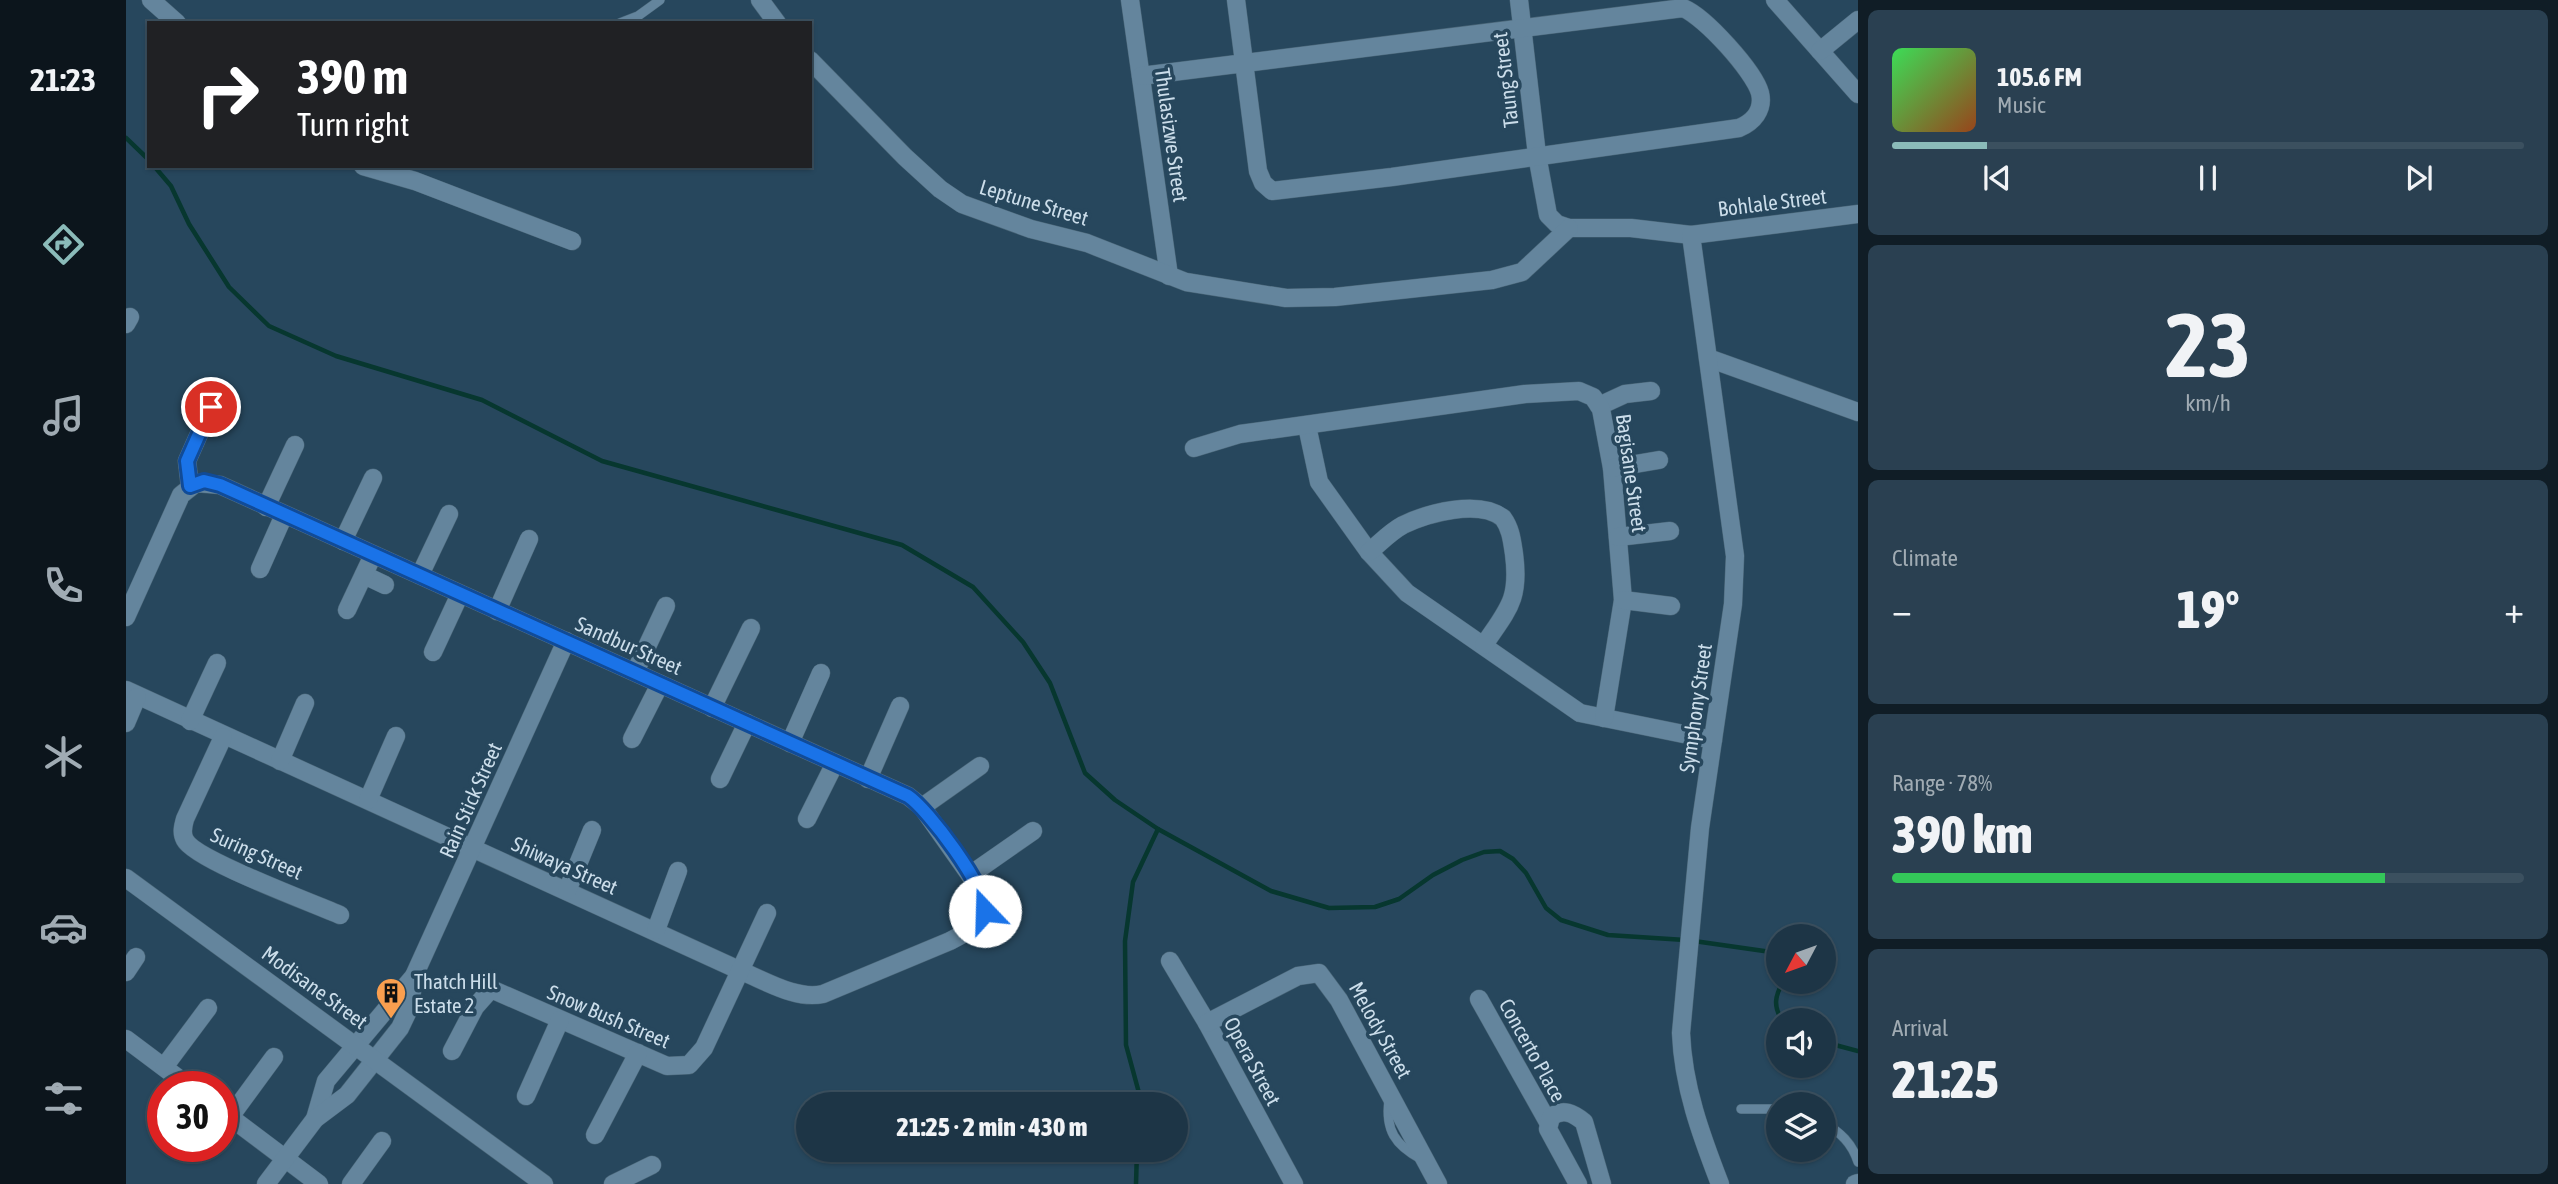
<!DOCTYPE html>
<meta charset="utf-8">
<style>
:root{--surface:#1d3546;--page:#2a4051;--text:#f1f3f6;--muted:#a0abb3;--line:#3b505f;--accent:#8bbbb9}
body{margin:0;font-family:"Asap Condensed",sans-serif;background:var(--page);color:var(--text);height:100vh;display:flex;flex-direction:column;font-size:26px;white-space:nowrap}
*{box-sizing:border-box;margin:0}
p{font-size:23px;color:var(--muted)}
.icon{flex:none;width:38px;height:38px;fill:none;stroke:currentColor;stroke-width:2;stroke-linecap:round;stroke-linejoin:round}
.map{position:relative;flex:1;overflow:hidden}
.details{display:flex;flex-direction:column;gap:10px;padding:10px;background:#101d26;width:700px}
.details>*{flex:none}
.hud{position:absolute;left:21px;top:21px;width:665px;height:147px;border-radius:0px;box-shadow:0 2px 5px #0004,0 0 0 2px var(--line);background:#202124;color:#fff;overflow:hidden}
.needle{width:46px;rotate:229deg}
.tools{position:absolute;left:1640px;top:924px;display:grid;gap:14px}
.tools a{display:grid;place-items:center;width:70px;height:70px;border-radius:50%;background:var(--surface);box-shadow:0 2px 5px #0004,0 0 0 2px var(--line);font-size:35px}
.speed{position:absolute;left:21px;top:1071px;display:flex;gap:14px;font-size:35px;font-weight:700;text-align:center}
.speed>*{display:grid;place-content:center;width:91px;height:91px;border-radius:50%;background:var(--surface);box-shadow:0 2px 5px #0004,0 0 0 2px var(--line);line-height:1}
.speed .limit{border:10px solid #d22;background:#fff;color:#111}
.pin{position:absolute;display:grid;place-items:center;width:60px;height:60px;color:#fff;margin:-30px;border:4px solid #fff;border-radius:50%;box-shadow:0 2px 7px #0007}
.me{position:absolute;width:77px;margin:-38px;rotate:339deg;stroke-linejoin:round;filter:drop-shadow(0 0 5px #0008)}
.turn{display:flex;align-items:center;gap:24px;height:147px;padding:0 35px;font-size:32px}
.turn .icon{width:91px;height:91px;stroke-width:2.5}
.turn b{display:block;font-size:49px;line-height:60px}
.big{font-size:52px;font-weight:800;line-height:1.1}
.details .card{flex:1;display:flex;flex-direction:column;justify-content:center;gap:10px;min-width:0;padding:0 24px;border-radius:10px;background:var(--page)}
.details .dial{align-items:center;gap:0}
.dial b{font-size:91px;line-height:1}
.song{display:flex;align-items:center;gap:21px}
.cover{width:84px;height:84px;border-radius:10px;background:linear-gradient(135deg,hsl(130 70% 55%),hsl(20 70% 35%))}
.played{height:7px;border-radius:4px;background:linear-gradient(90deg,var(--accent) 15%,var(--line) 15%)}
.keys{display:flex;justify-content:space-around;direction:ltr}
.heat{display:flex;justify-content:space-between;align-items:center;font-size:38px;direction:ltr}
.charge{height:10px;border-radius:5px;background:linear-gradient(90deg,#34c759 78%,var(--line) 0)}
.trip{position:absolute;left:670px;top:1092px;width:392px;height:70px;border-radius:35px;background:var(--surface);box-shadow:0 2px 5px #0004,0 0 0 2px var(--line);font-weight:800;line-height:70px;text-align:center}
main{display:flex;flex:1;min-height:0}
.tabs{display:flex;flex-direction:column;width:126px;justify-content:space-around;align-items:center;background:#0c151c;color:var(--muted)}
.tabs .icon{width:49px;height:49px}
.tabs .active{color:var(--accent)}
.tabs b{font-size:32px;color:var(--text)}
.map>svg:first-child{display:block}
.lines{fill:none;stroke-linecap:round;stroke-linejoin:round}
.stream{stroke:#07372f;stroke-width:4.5}
.service-casing{stroke:#496577;stroke-width:10}
.minor-casing{stroke:#496577;stroke-width:19}
.tertiary-casing{stroke:#496577;stroke-width:19}
.service{stroke:#64859d;stroke-width:9}
.minor{stroke:#64859d;stroke-width:18}
.tertiary{stroke:#64859d;stroke-width:18}
.route-casing{stroke:#114b97;stroke-width:18}
.route{stroke:#1a73e8;stroke-width:12}
.labels{text-anchor:middle;dominant-baseline:central;stroke-width:7;stroke-linejoin:round;paint-order:stroke}
.street-label{font-size:21px;fill:#cbddea;stroke:#27475d}
.poi-label{font-size:21px;fill:#cbddea;stroke:#27475d;text-anchor:start}
</style>
<main>
<nav class="tabs">
<b>21:23</b>
<svg class="icon active" aria-label="directions" viewBox="0 0 24 24"><path d="M12 3l9 9-9 9-9-9zM9 14v-3h6M13 9l2 2-2 2"/></svg>
<svg class="icon" aria-label="music" viewBox="0 0 24 24"><path d="M9 18V5l10-2v13"/><circle cx="6" cy="18" r="3"/><circle cx="16" cy="16" r="3"/></svg>
<svg class="icon" aria-label="phone" viewBox="0 0 24 24"><path d="M5 4h4l2 5-3 2q2 4 5 5l2-3 5 2v4C11 20 4 13 5 4z"/></svg>
<svg class="icon" aria-label="climate" viewBox="0 0 24 24"><path d="M12 3v18M4 7l16 10M4 17L20 7"/></svg>
<svg class="icon" aria-label="car" viewBox="0 0 24 24"><path d="M5 17H2v-5l4-1 3-4h7l3 4 3 1v5h-3M9 17h6M6 11h13"/><circle cx="7" cy="17" r="2"/><circle cx="17" cy="17" r="2"/></svg>
<svg class="icon" aria-label="filters" viewBox="0 0 24 24"><path d="M4 7h16M4 17h16"/><circle cx="9" cy="7" r="2"/><circle cx="15" cy="17" r="2"/></svg>
</nav>
<div class="map">
<svg width="1732" height="1184" viewBox="0 0 1732 1184">
<rect width="100%" height="100%" fill="#27475d"/>
<g class="lines">
<g class="stream">
<polyline points="0,138 23,160"/>
<polyline points="28,166 45,186 63,224 103,287 143,326 210,356 356,400 476,461 776,545 847,587 897,642 924,683 959,773 989,800 1032,829 1145,891 1203,908 1249,907 1273,899 1307,875 1336,860 1358,852 1374,851 1387,859 1400,873 1420,908 1435,920 1482,935 1559,940"/>
<polyline points="1568,941 1645,952 1652,957"/>
<path d="M1656,1020C1647,1006 1649,996 1657,982"/>
<polyline points="1698,1042 1732,1051"/>
<polyline points="1016,1104 1000,1045 999,941 1007,882 1032,829"/>
<polyline points="1010,1184 1011,1150"/>
</g>
<g class="service-casing">
<g id="service">
<polyline points="494,23 512,16 534,0"/>
<path d="M1263,1100C1259,1130 1269,1145 1295,1159"/>
<polyline points="1615,1109 1652,1109"/>
<path d="M1698,1123C1714,1132 1726,1143 1732,1162"/>
</g>
</g>
<g class="minor-casing">
<g id="minor">
<polyline points="25,0 51,23"/>
<polyline points="634,0 651,23"/>
<polyline points="1004,0 1043,276"/>
<polyline points="1393,0 1411,155 1422,215 1431,224 1443,228 1505,228 1565,235"/>
<polyline points="1649,0 1732,94"/>
<polyline points="1694,51 1732,20"/>
<polyline points="684,60 779,157 814,189 836,204 905,229 961,243 1060,282 1160,298 1209,297 1366,280 1396,272 1443,228"/>
<path d="M1015,76L1557,8C1578,16 1628,71 1634,93C1638,110 1627,122 1613,128L1266,177L1146,191L1137,183L1132,171L1110,0"/>
<polyline points="237,166 289,181 446,241"/>
<polyline points="0,324 4,317"/>
<polyline points="1582,358 1732,412"/>
<polyline points="1473,406 1499,394 1525,391"/>
<polyline points="1181,426 1193,482 1243,552 1281,593 1454,713 1587,740"/>
<polyline points="1068,448 1114,434 1399,394 1453,391 1467,397 1475,409 1486,468 1497,600 1478,718"/>
<polyline points="1486,468 1533,460"/>
<polyline points="64,487 61,461 85,407"/>
<polyline points="140,507 169,445"/>
<polyline points="1492,537 1544,531"/>
<polyline points="217,541 247,478"/>
<path d="M1243,552C1254,543 1264,532 1277,525C1302,513 1353,499 1377,518C1385,529 1386,541 1388,554C1394,600 1382,609 1358,645"/>
<polyline points="134,569 158,515"/>
<polyline points="238,575 259,585"/>
<polyline points="294,575 323,514"/>
<polyline points="1497,600 1545,606"/>
<polyline points="221,610 247,555"/>
<polyline points="371,611 403,539"/>
<path d="M0,617L55,495L70,483L94,485L782,796L796,807L844,875L858,899L859,911L850,927L824,941L697,994C670,1000 640,981 615,971L0,690"/>
<polyline points="307,652 334,594"/>
<polyline points="509,672 540,606"/>
<polyline points="586,708 625,628"/>
<polyline points="64,721 91,663"/>
<polyline points="0,723 11,697"/>
<path d="M97,737L59,819C57,826 55,833 59,840C69,860 187,903 214,915"/>
<polyline points="506,739 534,684"/>
<polyline points="664,743 695,673"/>
<polyline points="154,761 179,703"/>
<polyline points="594,779 621,723"/>
<polyline points="742,779 774,706"/>
<polyline points="242,800 270,736"/>
<polyline points="796,807 854,766"/>
<polyline points="681,819 709,763"/>
<polyline points="844,875 907,831"/>
<polyline points="441,891 466,830"/>
<polyline points="530,930 552,871"/>
<polyline points="1044,961 1081,1023 1168,1184"/>
<polyline points="0,972 10,957"/>
<polyline points="1353,999 1422,1122"/>
<polyline points="1081,1023 1172,976 1193,973 1213,1000 1312,1184"/>
<polyline points="0,1039 64,1087"/>
<polyline points="326,1051 349,1007 365,989 541,1066 563,1065 578,1048 641,913"/>
<polyline points="38,1067 82,1008"/>
<polyline points="400,1096 434,1020"/>
<polyline points="96,1111 193,1184"/>
<polyline points="104,1117 148,1057"/>
<polyline points="189,1119 200,1081 288,976 440,641"/>
<polyline points="469,1135 512,1053"/>
<polyline points="140,1184 189,1119 221,1095 274,1028 284,1007 288,976"/>
<polyline points="225,1184 256,1141"/>
<polyline points="487,1184 526,1165"/>
<path d="M1452,1184L1422,1129L1425,1117C1437,1108 1447,1113 1458,1122L1476,1184"/>
<polyline points="1729,1184 1732,1183"/>
</g>
</g>
<g class="tertiary-casing">
<g id="tertiary">
<polyline points="0,878 418,1184"/>
<path d="M1594,1184C1575,1135 1557,1086 1555,1033L1574,828L1607,604L1609,556L1565,235L1732,214"/>
</g>
</g>
<use href="#service" class="service"/>
<use href="#minor" class="minor"/>
<use href="#tertiary" class="tertiary"/>
</g>
<g class="lines">
<g class="route-casing">
<path id="route" d="M85,407L61,461L64,486L78,481L94,485L782,796C802,809 861,888 859,911"/>
</g>
<use href="#route" class="route"/>
</g>
<defs>
<g id="building-pin" transform="scale(1.575)"><path d="M0 17L-7.5 6A9.5 9.5 0 1 1 7.5 6Z" fill="#fa9f4f" stroke="#27475d"/><path d="M-4-6H4V6H1V3H-1V6H-4ZM-2.5-4.3h1.7v1.8h-1.7ZM.8-4.3h1.7v1.8H.8ZM-2.5-1h1.7V.8h-1.7ZM.8-1h1.7V.8H.8Z" fill="#111"/></g>
</defs>
<g fill-rule="evenodd">
<use href="#building-pin" x="265" y="993"/>
</g>
<g class="labels">
<g class="street-label">
<text transform="translate(1379 80) rotate(-97)">Taung Street</text>
<text transform="translate(1046 135) rotate(82)">Thulasizwe Street</text>
<text transform="translate(908 202) rotate(17)">Leptune Street</text>
<text transform="translate(1646 202) rotate(-7)">Bohlale Street</text>
<text transform="translate(1506 473) rotate(82)">Bagisane Street</text>
<text transform="translate(503 645) rotate(24)">Sandbur Street</text>
<text transform="translate(1569 708) rotate(-82)">Symphony Street</text>
<text transform="translate(344 800) rotate(-66)">Rain Stick Street</text>
<text transform="translate(131 853) rotate(24)">Suring Street</text>
<text transform="translate(439 865) rotate(24)">Shiwaya Street</text>
<text transform="translate(189 987) rotate(36)">Modisane Street</text>
<text transform="translate(483 1016) rotate(23)">Snow Bush Street</text>
<text transform="translate(1255 1030) rotate(61)">Melody Street</text>
<text transform="translate(1407 1050) rotate(61)">Concerto Place</text>
<text transform="translate(1127 1061) rotate(62)">Opera Street</text>
</g>
<g class="poi-label">
<text x="288" y="981">Thatch Hill<tspan x="288" dy="24">Estate 2</tspan></text>
</g>
</g>
</svg>
<div class="tools">
<a><svg class="needle" viewBox="-14 -14 28 28"><path d="M0-13l5 13h-10z" fill="#e53935"/><path d="M0 13l5-13h-10z" fill="#a0abb3"/></svg></a>
<a><svg class="icon" aria-label="sound" viewBox="0 0 24 24"><path d="M4 9h4l5-4v14l-5-4H4zM17 9q2 3 0 6"/></svg></a>
<a><svg class="icon" aria-label="layers" viewBox="0 0 24 24"><path d="M12 4l9 5-9 5-9-5zM3 14l9 5 9-5"/></svg></a>
</div>
<div class="speed"><div class="limit">30</div></div>
<div class="pin" style="left:85px;top:407px;background:#d93025"><svg class="icon" aria-label="arrive" viewBox="0 0 24 24"><path d="M6 21V4h12l-3 4 3 4H6"/></svg></div>
<svg class="me" style="left:859px;top:911px" viewBox="-20 -20 40 40"><circle r="19" fill="#fff"/><path d="M0-13L10 11 0 6-10 11z" fill="#1a73e8"/></svg>
<div class="trip">21:25 · 2 min · 430 m</div>
<div class="hud">
<div class="turn"><svg class="icon" aria-label="right" viewBox="0 0 24 24"><path d="M7 20v-9h11M14 6l5 5-5 5"/></svg><div><b>390 m</b>Turn right</div></div>
</div>
</div>
<section class="details">
<div class="card">
<div class="song"><i class="cover"></i><div><b>105.6 FM</b><p>Music</p></div></div>
<div class="played"></div>
<div class="keys"><svg class="icon" aria-label="previous" viewBox="0 0 24 24"><path d="M18 5L8 12l10 7zM5 5v14"/></svg><svg class="icon" aria-label="pause" viewBox="0 0 24 24"><path d="M8 5v14M16 5v14"/></svg><svg class="icon" aria-label="next" viewBox="0 0 24 24"><path d="M6 5l10 7-10 7zM19 5v14"/></svg></div>
</div>
<div class="card dial"><b>23</b><p>km/h</p></div>
<div class="card"><p>Climate</p>
<div class="heat"><a>−</a><b class="big">19°</b><a>+</a></div>
</div>
<div class="card"><p>Range · 78%</p><b class="big">390 km</b><div class="charge"></div></div>
<div class="card"><p>Arrival</p><b class="big">21:25</b></div>
</section>
</main>
